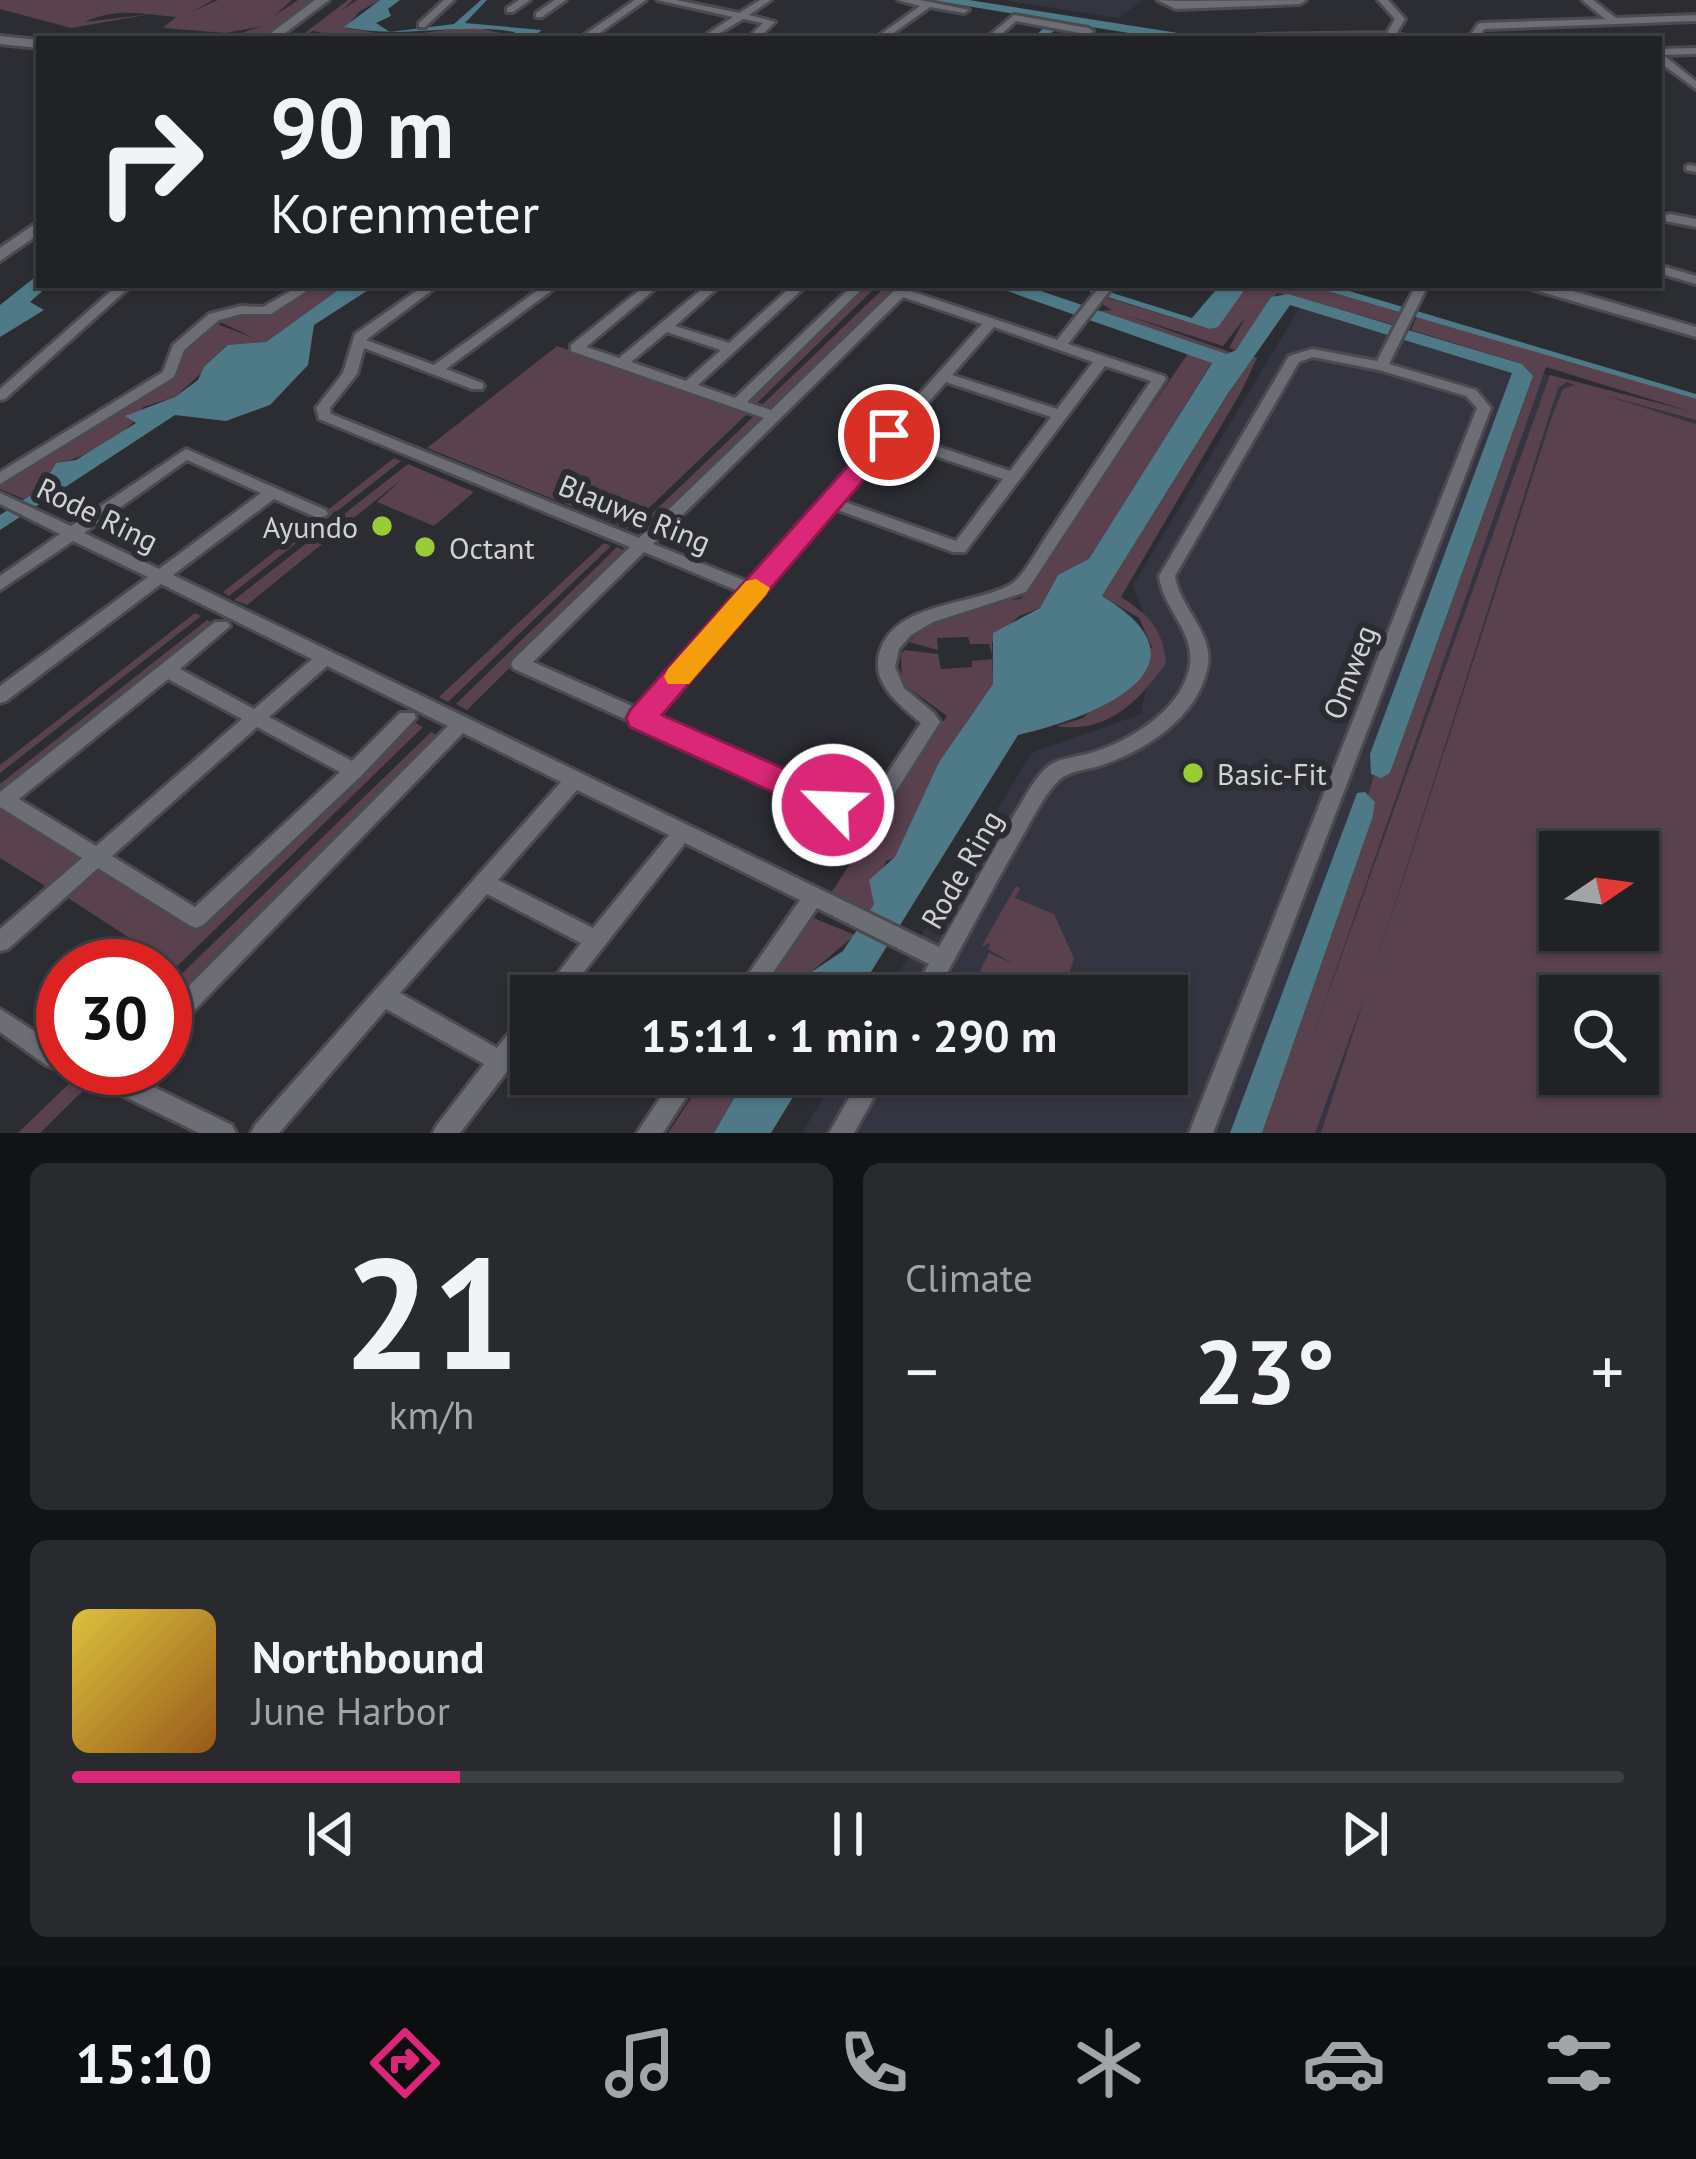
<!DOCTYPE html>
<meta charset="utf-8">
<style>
:root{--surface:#212226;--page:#292a2e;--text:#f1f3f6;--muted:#a2a4a7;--line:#3e3f43;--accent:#db2777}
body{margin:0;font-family:"PT Sans",sans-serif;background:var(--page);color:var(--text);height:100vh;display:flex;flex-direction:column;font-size:45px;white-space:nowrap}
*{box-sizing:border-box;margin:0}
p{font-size:39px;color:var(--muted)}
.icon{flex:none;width:66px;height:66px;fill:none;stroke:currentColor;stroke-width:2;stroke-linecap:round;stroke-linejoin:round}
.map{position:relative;height:1133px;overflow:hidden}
.sheet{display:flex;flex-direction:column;gap:30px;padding:30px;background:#121315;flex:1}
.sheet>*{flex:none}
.banner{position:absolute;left:36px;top:36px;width:1626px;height:252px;border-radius:0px;box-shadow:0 3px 9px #0004,0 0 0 3px var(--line);background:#212226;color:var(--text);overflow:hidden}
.needle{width:78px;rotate:77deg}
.fabs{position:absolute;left:1539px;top:831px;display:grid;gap:24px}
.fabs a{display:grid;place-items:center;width:120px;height:120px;border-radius:0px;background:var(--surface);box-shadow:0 3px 9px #0004,0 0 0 3px var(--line);font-size:60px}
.speed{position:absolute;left:36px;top:939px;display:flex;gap:24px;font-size:60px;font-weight:700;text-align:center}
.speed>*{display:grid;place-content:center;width:156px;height:156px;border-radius:50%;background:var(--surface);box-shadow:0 3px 9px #0004,0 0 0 3px var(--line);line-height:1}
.speed .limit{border:18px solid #d22;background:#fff;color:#111}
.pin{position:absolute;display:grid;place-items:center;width:102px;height:102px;color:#fff;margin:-51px;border:6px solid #fff;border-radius:50%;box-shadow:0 3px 12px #0007}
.me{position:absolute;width:132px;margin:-66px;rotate:294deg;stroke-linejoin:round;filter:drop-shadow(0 0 9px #0008)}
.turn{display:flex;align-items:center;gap:42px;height:252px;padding:0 36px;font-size:54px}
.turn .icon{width:156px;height:156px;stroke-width:2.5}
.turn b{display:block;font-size:84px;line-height:102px}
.big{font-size:90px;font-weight:600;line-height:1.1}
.sheet .tile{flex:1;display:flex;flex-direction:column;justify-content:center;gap:18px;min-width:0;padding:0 42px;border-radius:18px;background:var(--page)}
.sheet .dial{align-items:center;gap:0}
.dial b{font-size:156px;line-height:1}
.song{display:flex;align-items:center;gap:36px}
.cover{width:144px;height:144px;border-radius:18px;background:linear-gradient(135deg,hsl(50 70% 55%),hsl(30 70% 35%))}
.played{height:12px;border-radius:6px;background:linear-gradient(90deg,var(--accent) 25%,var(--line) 25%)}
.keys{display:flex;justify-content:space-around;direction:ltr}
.heat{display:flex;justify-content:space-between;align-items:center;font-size:66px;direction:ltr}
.sheet .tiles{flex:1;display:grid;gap:30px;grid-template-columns:1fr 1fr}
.tile:last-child{grid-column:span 2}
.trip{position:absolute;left:510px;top:975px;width:678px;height:120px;border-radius:0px;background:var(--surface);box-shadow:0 3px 9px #0004,0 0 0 3px var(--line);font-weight:600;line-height:120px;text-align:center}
.tab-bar{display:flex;height:192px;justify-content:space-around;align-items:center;background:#0d0e0f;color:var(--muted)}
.tab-bar .icon{width:84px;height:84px}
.tab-bar .on{color:var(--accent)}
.tab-bar b{font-size:54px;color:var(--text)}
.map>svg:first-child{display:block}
.built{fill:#343541;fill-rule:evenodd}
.green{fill:#59414e;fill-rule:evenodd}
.water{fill:#4e7987}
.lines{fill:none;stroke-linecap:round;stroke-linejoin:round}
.minor-casing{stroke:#4a4a4f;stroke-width:6}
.tertiary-casing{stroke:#4a4a4f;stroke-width:6}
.minor{fill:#6c6d75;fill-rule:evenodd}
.tertiary{fill:#6c6d75;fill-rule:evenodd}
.route{fill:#db2777;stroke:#8e194d;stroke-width:3}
.slow{fill:#f59e0b}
.poi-dot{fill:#99cb35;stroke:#2c2d33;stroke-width:4.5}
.labels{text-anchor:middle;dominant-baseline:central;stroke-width:12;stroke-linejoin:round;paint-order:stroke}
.street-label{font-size:30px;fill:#d1d2d6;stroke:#2c2d33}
.poi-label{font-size:30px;fill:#d1d2d6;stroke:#2c2d33;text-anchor:start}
</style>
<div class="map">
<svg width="1696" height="1133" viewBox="0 0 1696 1133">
<rect width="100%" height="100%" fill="#2c2d33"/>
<g class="built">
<polygon points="1004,0 1144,0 1118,18"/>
<path d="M1300,307L1696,415V1133H802L838,1074H1167V996H885L1031,753L1141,714L1155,646L1133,585ZM1560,852H1638V930H1560ZM1560,996H1638V1074H1560Z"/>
</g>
<g class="green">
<path d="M0,0H213L191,12L218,0H292L274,16L298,0H319L266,39H224L262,26L226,33L163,28L176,17C144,14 116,7 85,22L151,14L71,28L0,9Z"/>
<polygon points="348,0 353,0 341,11 357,0 380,0 359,12 346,28 395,36 473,27 519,37 350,39 313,31 297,39"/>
<path d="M316,285H345L266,342L227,350L175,397L143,407C135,431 81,461 56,463L40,488L24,499L0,489V482L175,374L188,342L212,322L256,339L216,320L247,312L267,315Z"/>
<polygon points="865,285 878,285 754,406 744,402"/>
<polygon points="887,285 899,285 770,410 760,407"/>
<polygon points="1248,285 1307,285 1399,312 1395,325 1277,293 1236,350 1229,348 1245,318 1223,346 1123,314 1233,353 1227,354 1098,311 1112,310 1102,304 1108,298 1210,329"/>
<path d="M1417,316L1696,399V420L1601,394L1696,424V1133H1321L1365,996L1315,1133H1262L1373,816L1375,802L1368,795L1374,776L1390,773L1533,377L1522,364L1411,330ZM1546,367L1689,411L1550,375L1311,1041ZM1567,382L1575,385L1563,389L1552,416L1367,992L1558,388ZM1560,852H1638V930H1560ZM1560,996H1638V1074H1560Z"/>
<polygon points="557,346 748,413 627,529 427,448"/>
<path d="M1189,352L1212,362L1089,560L1058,575L1040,608L1019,616L992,642L993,684L939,762L895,858L886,861L873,890L874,904L869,911L831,893L947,716L902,683L901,654L904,650L938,654L941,669L972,667V661L993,659L989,644H970L968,637L937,638L938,650L909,642C941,611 978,604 1021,599Z"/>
<path d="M1252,356L1257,358L1242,390L1121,597C1149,615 1163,629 1166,663C1138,703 1106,734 1056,726L1083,718L1152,647L1139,618L1102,596Z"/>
<polygon points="755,415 763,418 644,535 634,531"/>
<polygon points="394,458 401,461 229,596 223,592"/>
<polygon points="408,464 474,492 434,526 377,502 402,479 247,605 234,600"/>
<polygon points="604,543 611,546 448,702 439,697"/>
<polygon points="617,547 627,552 467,710 456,704"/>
<polygon points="195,613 201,616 0,773 0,765"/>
<polygon points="207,620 216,625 0,798 0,784"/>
<polygon points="412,721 423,727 165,978 165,966 156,966 162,959 68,898 98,871 193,930"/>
<polygon points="431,732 440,737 165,1009 165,990"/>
<polygon points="0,808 82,858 47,887 0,858"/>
<polygon points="1016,886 1020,888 1015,898 1054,914 1074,958 1069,974 1052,976 1042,996 1006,996 975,981 989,953 1014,964 988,949 990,943 981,947"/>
<polygon points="811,917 855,935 810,973 793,996 759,996"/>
<polygon points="85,1068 106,1068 40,1133 18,1133"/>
<polygon points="707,1074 748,1074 714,1133 668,1133"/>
</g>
<g class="water">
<path d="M380,0H400L388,9L391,16L376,23L390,32L454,24L481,0H487L465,23L542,30L530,39H517L514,32C454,22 406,40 344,27Z"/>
<polygon points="931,0 969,0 1216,39 1167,39 1066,23 1042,39 1032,39 1052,20"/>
<polygon points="39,274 39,285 49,285 30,302 44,310 0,337 0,305"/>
<polygon points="345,285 376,285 314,325 308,365 270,405 226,421 175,415 0,530 0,515 40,489 56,463 76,460 136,423 125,416 175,397 198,380 204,367 228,345 266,342"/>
<path d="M990,285H1023L1227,354L1236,350L1271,297L1288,294L1522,364L1533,376L1390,773L1381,778L1371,774L1370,754L1512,373L1290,305L1229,392L1102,596C1222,668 1092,718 1018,735L856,996H793L810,973L843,951L874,904L869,880L895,857L939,762L993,684V633L1040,608L1058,575L1089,559L1212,363Z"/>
<polygon points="1069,285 1087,285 1192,318 1220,285 1248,285 1218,327 1210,329"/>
<polygon points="1307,285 1329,285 1696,394 1696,399"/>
<polygon points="1365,792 1375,802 1373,816 1262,1133 1230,1133 1357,793"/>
<polygon points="748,1074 807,1074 771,1133 714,1133"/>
</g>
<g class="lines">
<g class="minor-casing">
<g id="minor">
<polygon points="444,0 454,0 425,27 419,27 419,23"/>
<polygon points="519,0 530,0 513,12 507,12 507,8"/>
<polygon points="555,0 566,0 542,17 536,17 536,13"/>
<polygon points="635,0 646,0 591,39 583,39 584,35"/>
<polygon points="657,0 676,0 739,13 760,0 771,0 749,15 775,22 758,39 747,39 763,23 743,19 710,39 707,38 707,34 733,17"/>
<polygon points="898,0 920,0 969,10 964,13 930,7 885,39 874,39 920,6"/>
<polygon points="1378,0 1388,0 1405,19 1396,34 1419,39 1253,38 1258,35 1387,33 1395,19"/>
<polygon points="1582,0 1593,0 1616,18 1696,15 1696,21 1484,29 1478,39 1468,39 1478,24 1481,23 1605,19"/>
<polygon points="1014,15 1088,28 1093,31 1085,39 1074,39 1080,33 1016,21 996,39 985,39"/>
<polygon points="1696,48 1696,54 1663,55 1696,81 1696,89 1659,62 1659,49"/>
<polygon points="1690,165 1696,166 1696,172 1686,170 1686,166"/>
<polygon points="1670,214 1696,219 1696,227 1666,221 1666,215"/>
<polygon points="1659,265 1696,276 1696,284 1659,273"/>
<polygon points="118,285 132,285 5,399 0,400 0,389"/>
<polygon points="301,285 316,285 271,314 241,314 219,320 184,350 174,377 0,484 0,472 163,372 173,345 209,314 241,306 263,307"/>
<path d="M425,285H439L366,340L434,365L545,285H559L446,369L482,383L484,386L482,389H472L364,348L357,374L330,408L331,414L639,538L764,418L571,351V345L646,285H660L586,347L619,358L707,285H721L675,326L729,343L793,285H807L698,385L735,398L853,285H866L747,402L771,410L896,289L901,288L1057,340L1101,285H1114L1068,344L1164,376L1166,379L1026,592L933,622L911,635L899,649L895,667L904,688L934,713L940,722L874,826L867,828L514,669L511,664L514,659L630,547L319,419L316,408L343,373L355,334ZM903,297L982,324L751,583L653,544ZM994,327L1093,362L1057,409L952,375ZM667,332L721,350L686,381L631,362ZM1105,366L1151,381C1116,432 1082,483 1048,534C1039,547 1023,578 1010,585C974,605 899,602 881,648C868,681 898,704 921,723L863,810L654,716L835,509L953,552H965ZM946,382L1051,417L1010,471L901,434ZM894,442L1003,479L956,541L842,501ZM644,552L743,593L639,709L533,662Z"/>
<path d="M1416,285H1428L1389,364L1476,390L1491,408L1213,1133H1189L1477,408L1466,396L1379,370L1313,357L1299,362L1175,576C1180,610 1216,633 1207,670C1196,718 1146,750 1102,765C1088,770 1070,770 1059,780C1042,797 1031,822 1019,842C990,893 963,945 934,996H911L929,964L817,908L757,996H733L800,900L685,843L565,996H541L581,943L487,894L400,993L497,1048L523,1015L531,1012V1040L460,1133H433L437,1125L484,1064L386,1009L279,1133H251L255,1125L561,782L463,733L173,1032L165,1035V1010L448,726L327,666L269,717L352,761L400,713H414L416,718L361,776L203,925L196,928L189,925L98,868L8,949L0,951V929L82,858L0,807V792L215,622H227L230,626L180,669L254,709L312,659L161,584L6,701L0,703V686L148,577L73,541L0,590V576L60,534L0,504V493L71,526L186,449L326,510L328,514L320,519L274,499L173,575L939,947C965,902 990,855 1017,810C1026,796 1036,775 1050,765C1062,757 1080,757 1094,752C1131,740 1179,711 1189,670C1198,634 1163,610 1159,576L1289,356L1312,349L1377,361ZM187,460L261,493L159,569L84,533ZM168,679L242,719L96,846L19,799ZM257,727L340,772L195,907L112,856ZM577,790L669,835L593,928L498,880Z"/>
<polygon points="0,1009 62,1049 62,1065 54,1068 46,1065 0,1032"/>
<polygon points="108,1068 134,1068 131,1076 232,1125 236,1133 199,1133 105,1087 101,1079"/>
<polygon points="676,1074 701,1074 663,1133 637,1133"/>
<polygon points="863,1074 887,1074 854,1133 829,1133"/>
</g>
</g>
<g class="tertiary-casing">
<g id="tertiary">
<polygon points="315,0 329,0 277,39 263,39"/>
<polygon points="1157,0 1177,1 1306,0 1300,4 1176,9"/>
<polygon points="0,36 39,40 39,48 0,44"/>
<polygon points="39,221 39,234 0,261 0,248"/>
<polygon points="1526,285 1552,285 1696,327 1696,337 1528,288"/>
</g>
</g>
<use href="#minor" class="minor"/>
<use href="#tertiary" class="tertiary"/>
</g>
<polygon class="route" points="889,427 901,435 898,440 662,715 844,795 849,805 844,814 821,814 630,727 626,718 630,710 881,429"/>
<polygon class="slow" points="756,579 770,588 766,595 689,684 668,684 664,677 668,669 746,581"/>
<g class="poi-dot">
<circle cx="382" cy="526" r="12"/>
<circle cx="425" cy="547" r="12"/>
<circle cx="1193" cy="773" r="12"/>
</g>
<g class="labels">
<g class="street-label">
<text transform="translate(635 513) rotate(22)">Blauwe Ring</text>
<text transform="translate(98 514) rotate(26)">Rode Ring</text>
<text transform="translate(1349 672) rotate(-69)">Omweg</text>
<text transform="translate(961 869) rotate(-60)">Rode Ring</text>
</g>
<g class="poi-label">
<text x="358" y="526" text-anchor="end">Ayundo</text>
<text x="449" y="547">Octant</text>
<text x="1217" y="773">Basic-Fit</text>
</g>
</g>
</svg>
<div class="fabs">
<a><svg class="needle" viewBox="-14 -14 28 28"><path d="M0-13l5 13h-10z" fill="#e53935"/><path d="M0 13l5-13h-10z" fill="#a2a4a7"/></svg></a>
<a><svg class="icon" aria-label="search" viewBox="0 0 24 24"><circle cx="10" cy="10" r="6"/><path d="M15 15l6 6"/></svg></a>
</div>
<div class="speed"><div class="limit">30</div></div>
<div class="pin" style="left:889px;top:435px;background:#d93025"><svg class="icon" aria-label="arrive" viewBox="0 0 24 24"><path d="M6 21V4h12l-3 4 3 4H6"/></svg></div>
<svg class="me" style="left:833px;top:805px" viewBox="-20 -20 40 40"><circle r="17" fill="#db2777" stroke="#fff" stroke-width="3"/><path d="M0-11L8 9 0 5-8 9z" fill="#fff"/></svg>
<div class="trip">15:11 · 1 min · 290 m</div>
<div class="banner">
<div class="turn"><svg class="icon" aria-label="right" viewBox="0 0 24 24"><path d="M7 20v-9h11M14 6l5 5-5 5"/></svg><div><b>90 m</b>Korenmeter</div></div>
</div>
</div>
<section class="sheet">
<div class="tiles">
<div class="tile dial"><b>21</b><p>km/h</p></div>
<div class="tile"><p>Climate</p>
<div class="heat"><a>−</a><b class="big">23°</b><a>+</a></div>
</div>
<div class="tile">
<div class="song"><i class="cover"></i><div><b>Northbound</b><p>June Harbor</p></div></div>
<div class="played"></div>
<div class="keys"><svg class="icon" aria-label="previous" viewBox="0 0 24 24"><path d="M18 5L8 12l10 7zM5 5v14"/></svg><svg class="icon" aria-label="pause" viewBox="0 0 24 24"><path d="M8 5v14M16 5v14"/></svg><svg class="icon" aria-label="next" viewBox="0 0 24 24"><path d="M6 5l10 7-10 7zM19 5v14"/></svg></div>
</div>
</div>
</section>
<nav class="tab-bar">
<b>15:10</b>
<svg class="icon on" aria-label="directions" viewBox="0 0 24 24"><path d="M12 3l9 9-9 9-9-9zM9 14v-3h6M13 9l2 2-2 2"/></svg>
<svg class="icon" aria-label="music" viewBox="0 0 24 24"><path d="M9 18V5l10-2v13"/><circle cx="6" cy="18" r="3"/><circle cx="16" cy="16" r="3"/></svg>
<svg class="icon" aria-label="phone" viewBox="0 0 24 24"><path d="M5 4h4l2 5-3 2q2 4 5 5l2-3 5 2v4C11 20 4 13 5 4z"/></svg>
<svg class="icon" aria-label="climate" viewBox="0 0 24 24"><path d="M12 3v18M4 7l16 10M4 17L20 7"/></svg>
<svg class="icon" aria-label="car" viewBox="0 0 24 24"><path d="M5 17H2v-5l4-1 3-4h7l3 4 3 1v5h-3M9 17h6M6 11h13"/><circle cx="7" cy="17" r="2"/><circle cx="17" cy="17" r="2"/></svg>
<svg class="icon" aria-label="filters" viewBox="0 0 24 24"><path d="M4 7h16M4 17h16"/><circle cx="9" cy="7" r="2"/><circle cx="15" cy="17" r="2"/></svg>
</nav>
